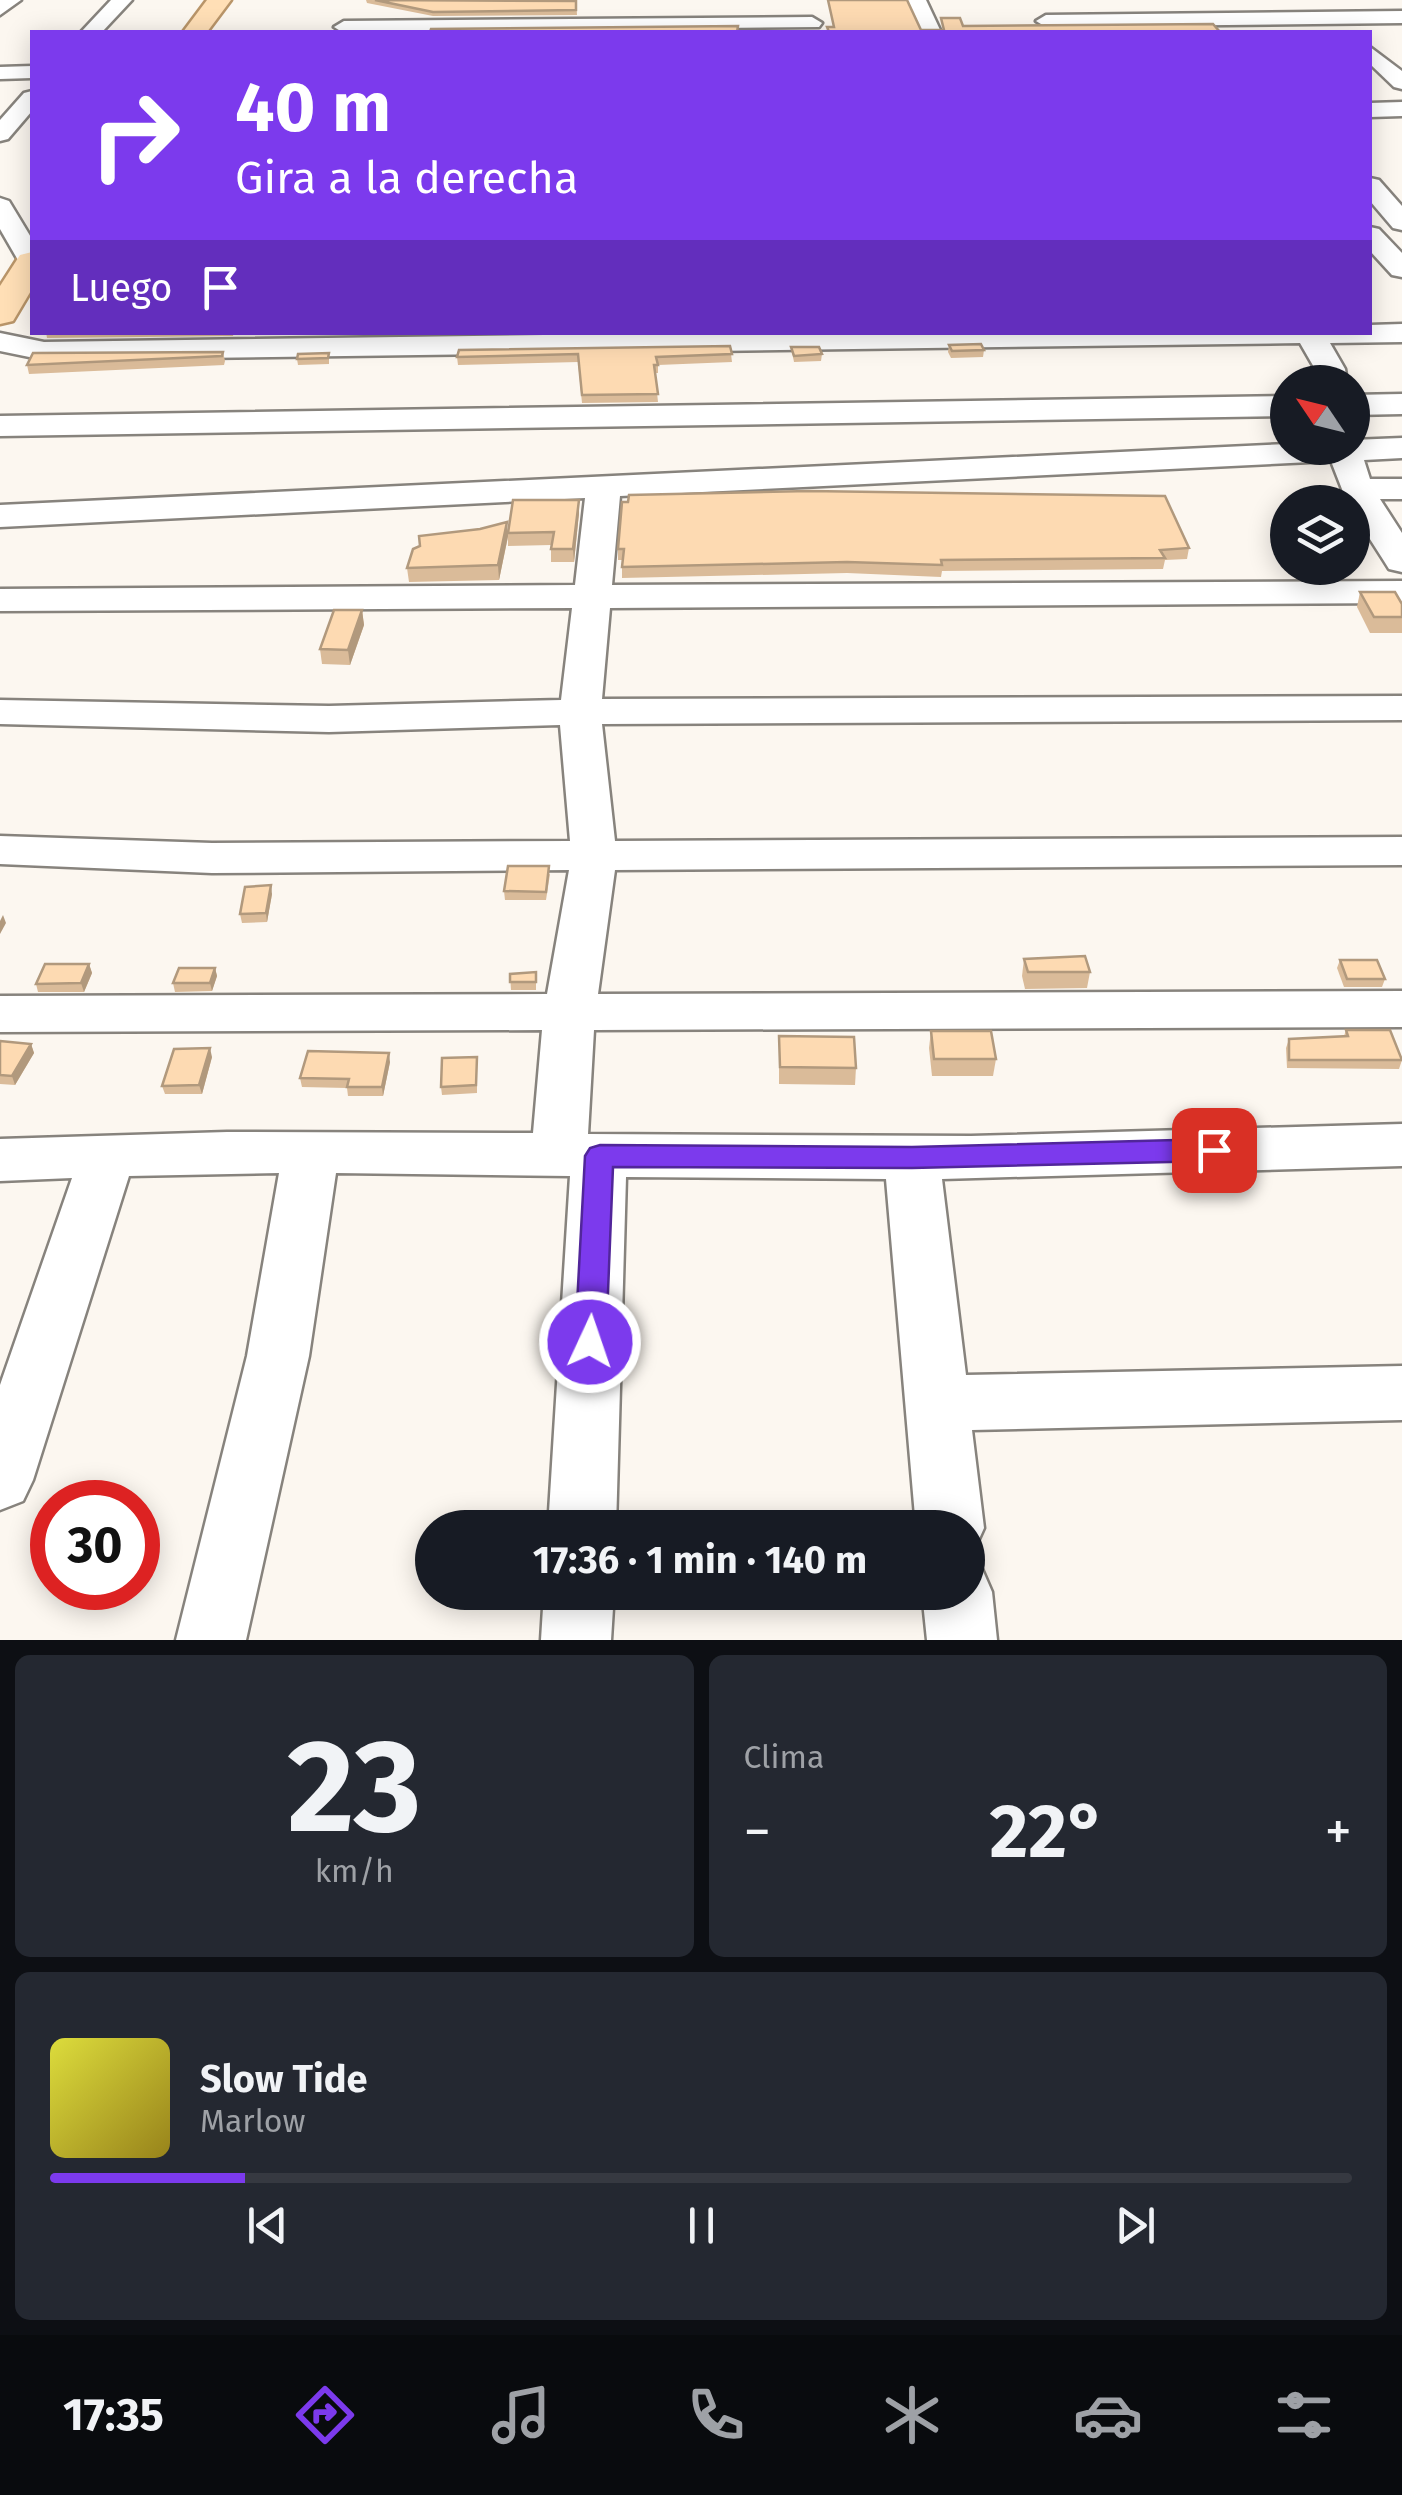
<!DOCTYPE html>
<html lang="es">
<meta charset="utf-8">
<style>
:root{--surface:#171b24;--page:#242831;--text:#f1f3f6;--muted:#9ea1a6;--line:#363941;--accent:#7c3aed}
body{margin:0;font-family:"Fira Sans",sans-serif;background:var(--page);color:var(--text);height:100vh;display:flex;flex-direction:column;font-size:38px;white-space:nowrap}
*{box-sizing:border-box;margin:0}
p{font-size:32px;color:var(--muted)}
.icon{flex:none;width:55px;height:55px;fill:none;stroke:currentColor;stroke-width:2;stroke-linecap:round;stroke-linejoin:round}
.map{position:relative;height:1640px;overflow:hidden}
.panel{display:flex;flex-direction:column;gap:15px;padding:15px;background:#0d0f14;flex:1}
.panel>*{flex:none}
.guide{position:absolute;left:30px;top:30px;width:1342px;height:305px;border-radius:0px;box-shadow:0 5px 25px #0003;background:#7c3aed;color:#fff;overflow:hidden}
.needle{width:65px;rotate:305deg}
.buttons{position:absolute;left:1270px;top:365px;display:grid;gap:20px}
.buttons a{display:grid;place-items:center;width:100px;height:100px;border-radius:50%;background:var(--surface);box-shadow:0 5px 25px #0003;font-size:50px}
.speed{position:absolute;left:30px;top:1480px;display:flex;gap:20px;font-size:50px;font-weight:700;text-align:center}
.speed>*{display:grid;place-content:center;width:130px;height:130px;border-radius:50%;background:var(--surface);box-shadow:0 5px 25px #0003;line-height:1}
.speed .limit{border:15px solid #d22;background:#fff;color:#111}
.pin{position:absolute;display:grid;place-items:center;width:85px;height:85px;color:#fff;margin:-42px;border-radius:20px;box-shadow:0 5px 15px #0006}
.me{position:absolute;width:110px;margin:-55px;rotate:3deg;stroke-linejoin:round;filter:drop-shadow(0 0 8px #0008)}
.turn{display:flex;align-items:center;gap:35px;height:210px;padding:0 40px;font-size:45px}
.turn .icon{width:130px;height:130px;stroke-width:2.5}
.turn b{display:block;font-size:70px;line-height:85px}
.then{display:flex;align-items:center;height:95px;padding:0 40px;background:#0003;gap:20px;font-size:38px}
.big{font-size:75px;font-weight:700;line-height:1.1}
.panel .card{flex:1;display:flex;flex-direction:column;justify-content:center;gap:15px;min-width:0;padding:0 35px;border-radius:15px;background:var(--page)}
.panel .dial{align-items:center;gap:0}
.dial b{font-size:130px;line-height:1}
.song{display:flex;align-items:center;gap:30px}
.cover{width:120px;height:120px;border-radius:15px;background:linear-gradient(135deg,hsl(60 70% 55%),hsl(50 70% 35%))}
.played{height:10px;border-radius:5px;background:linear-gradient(90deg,var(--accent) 15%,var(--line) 15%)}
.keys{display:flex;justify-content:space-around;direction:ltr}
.heat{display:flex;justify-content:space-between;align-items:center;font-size:55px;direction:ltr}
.panel .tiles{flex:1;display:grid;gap:15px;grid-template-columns:1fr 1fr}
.card:last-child{grid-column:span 2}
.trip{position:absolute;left:415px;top:1510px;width:570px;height:100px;border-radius:50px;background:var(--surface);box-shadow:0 5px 25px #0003;font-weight:700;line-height:100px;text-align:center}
.dock{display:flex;height:160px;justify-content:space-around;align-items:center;background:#090b0e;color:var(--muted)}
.dock .icon{width:70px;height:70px}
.dock .selected{color:var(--accent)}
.dock b{font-size:45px;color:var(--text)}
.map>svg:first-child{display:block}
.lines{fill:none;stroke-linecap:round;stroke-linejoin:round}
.minor-casing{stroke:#87837d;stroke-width:5}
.major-casing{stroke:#b99569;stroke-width:5}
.minor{fill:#fff;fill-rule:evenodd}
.major{fill:#ffdfb6;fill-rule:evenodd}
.wall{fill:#dabb99}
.shaded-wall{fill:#b1997d}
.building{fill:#fddab2;stroke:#b1997d;stroke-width:2.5}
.route{fill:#7c3aed;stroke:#51269a;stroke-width:2.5}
</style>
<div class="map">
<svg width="1402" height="1640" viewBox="0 0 1402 1640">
<rect width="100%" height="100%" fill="#fcf7f0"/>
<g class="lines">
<g class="minor-casing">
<g id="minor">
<polygon points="0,0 21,0 0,15"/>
<polygon points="111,0 132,0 102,32 81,32"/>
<polygon points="906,0 926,0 941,32 921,32"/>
<polygon points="1402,11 1402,23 1046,27 1036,21 1046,15"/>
<polygon points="812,17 822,23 819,27 342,32 334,27 344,21"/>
<polygon points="1370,47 1402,71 1402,89 1394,87 1370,64"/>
<polygon points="32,66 32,78 0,79 0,67"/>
<polygon points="32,91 32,111 8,139 0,141 0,120 24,93"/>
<polygon points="1402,102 1402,116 1370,117 1370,103"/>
<polygon points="1370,178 1379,180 1402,206 1402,230 1393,228 1370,201"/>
<polygon points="0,198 9,201 32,239 32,269 22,267 0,229"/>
<polygon points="1370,227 1379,229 1402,253 1402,277 1392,275 1370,251"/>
<polygon points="1402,324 1402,342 1330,343 1345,369 1347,382 1317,382 1315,369 1300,343 44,360 0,351 0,333 44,342 763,332 1370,332 1370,325"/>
<polygon points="1402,394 1402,414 1352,415 1352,395"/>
<polygon points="1288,396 1288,416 0,436 0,416"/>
<polygon points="1402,438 1402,458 1364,460 1370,479 1402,479 1402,499 1380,499 1402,533 1402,572 1389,569 1384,561 1352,511 1352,502 1347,502 1331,461 620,496 612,585 1402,581 1402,603 610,608 602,699 1402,696 1402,720 602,724 615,841 1402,837 1402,865 615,870 598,994 1402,991 1402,1027 594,1030 588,1134 971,1136 1402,1124 1402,1166 942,1179 966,1375 1402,1366 1402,1420 972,1430 984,1528 974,1550 968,1552 968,1528 916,1528 886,1179 626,1177 616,1528 548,1528 570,1176 336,1173 309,1356 246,1640 176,1640 247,1356 279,1173 129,1176 33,1480 23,1501 0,1510 0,1385 72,1178 0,1181 0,1139 227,1132 533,1133 542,1030 0,1032 0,996 547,994 569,870 212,873 0,864 0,836 212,843 570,841 560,725 329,732 0,724 0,700 329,706 561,700 572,608 0,611 0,589 575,585 585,498 0,527 0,505 1288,444 1288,448 1352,448 1352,440"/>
<polygon points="968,1563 982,1569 992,1592 997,1640 927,1640 922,1592 968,1592"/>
<polygon points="544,1592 614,1592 611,1640 541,1640"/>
</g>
</g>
<g class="major-casing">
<g id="major">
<polygon points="207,0 231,0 207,32 183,32"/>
<polygon points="32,252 32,289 13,321 0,324 0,286 20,255"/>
</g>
</g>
<use href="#minor" class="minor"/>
<use href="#major" class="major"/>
</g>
<g class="wall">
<polygon points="366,0 576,1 577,15 433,16 367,3"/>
<polygon points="46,332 234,332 233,336 47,338"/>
<polygon points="305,332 335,332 334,334 305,335"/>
<polygon points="949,345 984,350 983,357 951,358 948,352"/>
<polygon points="730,346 732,362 658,365 658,373 655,373 658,402 582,403 578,362 458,365 457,357"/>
<polygon points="791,347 822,354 821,361 794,362"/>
<polygon points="223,352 225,361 224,365 29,374 27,365"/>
<polygon points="329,353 329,364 298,365 297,359"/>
<polygon points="579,513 574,562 551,562 551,545 508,546 508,537 499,580 409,582 407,568 508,532"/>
<polygon points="1189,548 1187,559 1165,560 1163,569 942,571 941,577 847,573 622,578 622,560 618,560 618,549"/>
<polygon points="1360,592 1402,604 1402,633 1370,633 1357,607"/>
<polygon points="362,610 364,625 350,665 322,664 320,649"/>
<polygon points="550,874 546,900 505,900 504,891"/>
<polygon points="272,894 267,922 242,923 240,914"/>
<polygon points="1024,959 1090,972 1087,988 1025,989 1022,976"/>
<polygon points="1340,960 1385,979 1382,987 1344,987 1337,968"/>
<polygon points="89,964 92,973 84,992 38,992 36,984"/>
<polygon points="215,968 217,976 212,991 175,992 173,983"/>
<polygon points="536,972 536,990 511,990 510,974"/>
<polygon points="1346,1030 1402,1060 1399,1069 1287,1068 1286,1048 1289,1039 1344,1036"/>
<polygon points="931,1031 996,1059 993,1076 932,1076 929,1048"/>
<polygon points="779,1036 856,1068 855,1085 779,1084"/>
<polygon points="0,1041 31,1044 34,1053 15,1085 0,1084"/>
<polygon points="212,1057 202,1094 165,1094 162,1086"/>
<polygon points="477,1057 477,1093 442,1095 441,1087"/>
<polygon points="390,1062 383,1096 348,1096 347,1088 302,1087 300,1078"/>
</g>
<g class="shaded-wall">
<polygon points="579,500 579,513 574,562 573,549"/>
<polygon points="507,522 508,536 499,580 498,565"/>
<polygon points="362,610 364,625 350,665 348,650"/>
<polygon points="271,885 272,894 267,922 266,913"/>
<polygon points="3,915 6,923 0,934 0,921"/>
<polygon points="89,964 92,973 84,992 81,983"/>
<polygon points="215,968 217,976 212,991 210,983"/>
<polygon points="31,1044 34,1053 15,1085 12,1076"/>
<polygon points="210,1048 212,1057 202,1094 199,1085"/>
<polygon points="389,1053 390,1062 383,1096 382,1087"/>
</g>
<g class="building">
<polygon points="375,0 576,1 576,10 433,12"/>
<polygon points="828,0 907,0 921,30 944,30 941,18 960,18 963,26 1213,24 1220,32 829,32 827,27 834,27"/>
<polygon points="738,26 737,32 430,32 431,29"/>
<polygon points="981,344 984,350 952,351 949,345"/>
<polygon points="730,346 732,354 656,357 658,365 654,365 658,394 582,395 578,354 457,357 459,350"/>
<polygon points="791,347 819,347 822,354 794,356"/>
<polygon points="223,352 222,356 27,365 33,353"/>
<polygon points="329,353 328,358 297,359 298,354"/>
<polygon points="809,491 1165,496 1189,548 1160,550 1165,558 941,560 942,565 847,562 622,567 624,549 618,549 622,502 628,502 629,495"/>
<polygon points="513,500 579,500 573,549 551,549 554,532 508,533"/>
<polygon points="507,522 498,565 407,568 413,549 420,546 419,536 480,529"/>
<polygon points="1360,592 1395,592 1402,604 1402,617 1374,617"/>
<polygon points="334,610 362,610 348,650 320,649"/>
<polygon points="508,866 549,866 546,892 504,891"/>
<polygon points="271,885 266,913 240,914 245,887"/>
<polygon points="1085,956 1090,972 1028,972 1024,959"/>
<polygon points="1340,960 1377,960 1385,979 1347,979"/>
<polygon points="45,964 89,964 81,983 36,984"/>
<polygon points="179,968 215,968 210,983 173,983"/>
<polygon points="536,972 536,982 510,982 510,974"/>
<polygon points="1346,1030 1390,1030 1402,1060 1289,1060 1289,1039 1348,1036"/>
<polygon points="931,1031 991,1031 996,1059 934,1059"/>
<polygon points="779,1036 854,1037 856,1068 780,1067"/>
<polygon points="0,1041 31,1044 12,1076 0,1075"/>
<polygon points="210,1048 199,1085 162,1086 174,1049"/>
<polygon points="308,1051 389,1053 382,1087 347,1087 349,1079 300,1078"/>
<polygon points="477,1057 476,1085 441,1087 442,1058"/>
</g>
<polygon class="route" points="1214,1139 1223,1142 1228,1150 1223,1158 1214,1161 912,1168 613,1167 606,1342 601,1351 590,1355 580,1351 575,1342 585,1156 590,1148 600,1145 912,1147"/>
</svg>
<div class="buttons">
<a><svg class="needle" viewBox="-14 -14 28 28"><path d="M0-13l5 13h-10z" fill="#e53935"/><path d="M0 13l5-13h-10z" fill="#9ea1a6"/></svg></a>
<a><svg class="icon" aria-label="layers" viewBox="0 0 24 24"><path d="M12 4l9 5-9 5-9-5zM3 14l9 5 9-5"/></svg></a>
</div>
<div class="speed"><div class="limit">30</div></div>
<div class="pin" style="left:1214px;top:1150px;background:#d93025"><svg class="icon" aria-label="arrive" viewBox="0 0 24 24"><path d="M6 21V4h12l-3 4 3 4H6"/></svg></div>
<svg class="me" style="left:590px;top:1342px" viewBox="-20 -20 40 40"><circle r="17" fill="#7c3aed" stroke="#fff" stroke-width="3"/><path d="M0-11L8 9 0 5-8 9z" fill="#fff"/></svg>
<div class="trip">17:36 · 1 min · 140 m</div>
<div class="guide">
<div class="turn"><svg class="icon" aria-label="right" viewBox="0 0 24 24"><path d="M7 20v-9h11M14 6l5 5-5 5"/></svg><div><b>40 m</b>Gira a la derecha</div></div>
<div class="then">Luego<svg class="icon" aria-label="arrive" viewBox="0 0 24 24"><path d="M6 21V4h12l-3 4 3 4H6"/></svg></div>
</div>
</div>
<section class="panel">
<div class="tiles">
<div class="card dial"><b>23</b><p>km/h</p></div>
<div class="card"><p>Clima</p>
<div class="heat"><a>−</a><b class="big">22°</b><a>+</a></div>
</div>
<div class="card">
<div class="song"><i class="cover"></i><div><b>Slow Tide</b><p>Marlow</p></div></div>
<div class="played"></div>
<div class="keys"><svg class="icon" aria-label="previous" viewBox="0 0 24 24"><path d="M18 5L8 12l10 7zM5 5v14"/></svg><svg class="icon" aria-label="pause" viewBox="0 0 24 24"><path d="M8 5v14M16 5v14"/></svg><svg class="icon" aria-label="next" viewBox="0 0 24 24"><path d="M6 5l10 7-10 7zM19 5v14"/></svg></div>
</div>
</div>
</section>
<nav class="dock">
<b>17:35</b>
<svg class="icon selected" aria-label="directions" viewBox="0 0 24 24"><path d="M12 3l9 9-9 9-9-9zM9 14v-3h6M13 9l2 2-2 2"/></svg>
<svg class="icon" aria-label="music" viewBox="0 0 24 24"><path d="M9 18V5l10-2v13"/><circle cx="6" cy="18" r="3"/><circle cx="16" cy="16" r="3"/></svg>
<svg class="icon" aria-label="phone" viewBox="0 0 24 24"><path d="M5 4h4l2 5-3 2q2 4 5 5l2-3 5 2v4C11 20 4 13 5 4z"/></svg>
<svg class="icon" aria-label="climate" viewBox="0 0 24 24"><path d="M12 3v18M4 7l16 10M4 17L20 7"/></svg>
<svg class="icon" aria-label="car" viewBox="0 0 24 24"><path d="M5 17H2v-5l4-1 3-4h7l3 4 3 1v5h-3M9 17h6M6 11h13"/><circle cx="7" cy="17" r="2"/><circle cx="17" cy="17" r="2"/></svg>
<svg class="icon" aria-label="filters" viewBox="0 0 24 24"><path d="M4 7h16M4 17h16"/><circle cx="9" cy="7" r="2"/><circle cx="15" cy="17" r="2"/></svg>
</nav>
